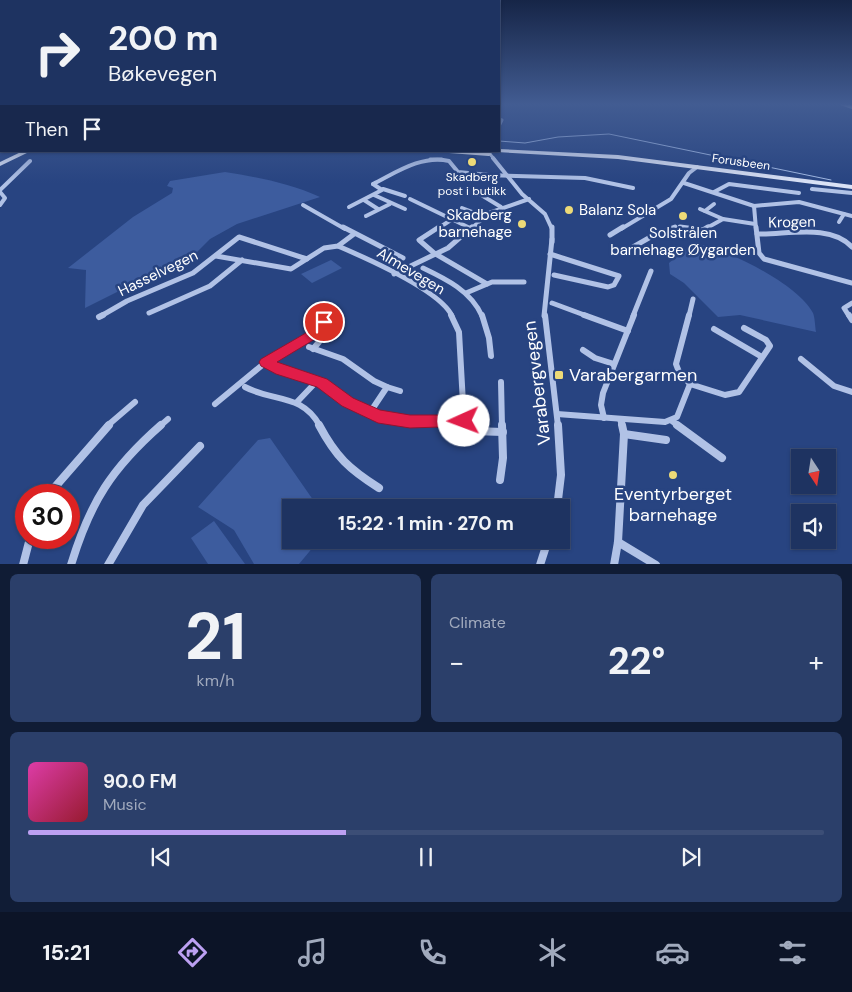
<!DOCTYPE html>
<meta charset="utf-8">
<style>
:root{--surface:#1e3361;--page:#2b3f6a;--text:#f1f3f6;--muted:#a1aabd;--line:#3c4e76;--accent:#bca0f2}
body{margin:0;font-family:"DM Sans",sans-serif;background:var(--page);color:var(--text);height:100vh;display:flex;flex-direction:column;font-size:19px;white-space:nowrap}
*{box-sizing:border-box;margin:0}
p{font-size:16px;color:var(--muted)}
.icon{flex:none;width:28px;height:28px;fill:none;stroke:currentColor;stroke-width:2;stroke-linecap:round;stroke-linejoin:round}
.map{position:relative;height:564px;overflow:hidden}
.details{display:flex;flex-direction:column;gap:10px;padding:10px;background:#101c35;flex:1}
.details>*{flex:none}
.hud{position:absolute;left:0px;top:0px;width:500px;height:152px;box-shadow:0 1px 4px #0004,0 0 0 1px var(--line);background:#1e3361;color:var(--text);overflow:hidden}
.needle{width:32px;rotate:168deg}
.controls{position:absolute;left:791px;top:449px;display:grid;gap:10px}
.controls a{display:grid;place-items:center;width:45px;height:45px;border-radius:0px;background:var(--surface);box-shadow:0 1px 4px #0004,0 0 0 1px var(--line);font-size:25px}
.speed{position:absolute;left:15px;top:484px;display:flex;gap:10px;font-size:25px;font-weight:700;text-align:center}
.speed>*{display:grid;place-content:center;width:65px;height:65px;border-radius:50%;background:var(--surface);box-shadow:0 1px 4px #0004,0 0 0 1px var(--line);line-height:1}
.speed .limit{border:8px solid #d22;background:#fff;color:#111}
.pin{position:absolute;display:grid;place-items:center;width:42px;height:42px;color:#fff;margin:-21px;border:2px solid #fff;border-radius:50%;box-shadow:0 1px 5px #0007}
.me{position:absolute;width:55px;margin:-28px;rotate:268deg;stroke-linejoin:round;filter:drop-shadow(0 0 4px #0008)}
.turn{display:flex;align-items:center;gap:18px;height:105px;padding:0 25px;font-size:22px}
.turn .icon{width:65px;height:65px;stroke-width:2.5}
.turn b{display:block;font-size:35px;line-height:42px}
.then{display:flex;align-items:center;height:48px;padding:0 25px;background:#0003;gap:10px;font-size:19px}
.big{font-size:38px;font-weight:700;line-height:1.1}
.details .widget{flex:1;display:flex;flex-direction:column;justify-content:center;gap:8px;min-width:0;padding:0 18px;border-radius:8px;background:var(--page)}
.details .dial{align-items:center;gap:0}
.dial b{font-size:65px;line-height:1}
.song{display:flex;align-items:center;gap:15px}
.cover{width:60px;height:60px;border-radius:8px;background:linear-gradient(135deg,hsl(320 70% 55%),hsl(350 70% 35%))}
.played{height:5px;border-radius:2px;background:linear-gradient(90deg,var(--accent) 40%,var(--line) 40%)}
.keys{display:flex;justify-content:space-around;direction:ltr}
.heat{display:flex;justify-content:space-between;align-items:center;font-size:28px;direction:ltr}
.details .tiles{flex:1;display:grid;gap:10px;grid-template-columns:1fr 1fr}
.widget:last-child{grid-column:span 2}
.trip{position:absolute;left:282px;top:499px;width:288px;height:50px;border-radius:0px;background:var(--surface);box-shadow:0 1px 4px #0004,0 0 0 1px var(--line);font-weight:700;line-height:50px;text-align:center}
.dock{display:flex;height:80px;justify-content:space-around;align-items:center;background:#0c1427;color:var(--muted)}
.dock .icon{width:35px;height:35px}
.dock .selected{color:var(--accent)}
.dock b{font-size:22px;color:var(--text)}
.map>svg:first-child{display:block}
.green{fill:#3d5c9e}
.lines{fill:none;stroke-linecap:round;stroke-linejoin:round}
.stream{stroke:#a5bce6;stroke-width:1}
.minor-far4{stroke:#b1c2e6;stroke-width:3}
.minor-far3{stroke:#b1c2e6;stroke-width:4}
.minor-far2{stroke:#b1c2e6;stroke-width:5}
.minor-far1{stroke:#b1c2e6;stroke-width:6}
.minor{stroke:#b1c2e6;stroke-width:8}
.secondary{fill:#dae2f6;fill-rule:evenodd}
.primary{fill:#f1f4fd;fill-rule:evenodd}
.route{fill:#e11d48;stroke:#92132f}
.poi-dot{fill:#edda77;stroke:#284481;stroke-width:2}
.labels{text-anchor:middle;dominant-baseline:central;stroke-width:5;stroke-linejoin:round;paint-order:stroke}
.far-street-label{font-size:12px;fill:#fff;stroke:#284481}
.far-poi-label{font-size:12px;fill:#fff;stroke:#284481}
.poi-label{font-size:15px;fill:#fff;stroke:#284481;text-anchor:start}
.street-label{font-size:15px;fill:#fff;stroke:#284481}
.near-poi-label{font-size:18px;fill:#fff;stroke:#284481;text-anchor:start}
.near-street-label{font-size:18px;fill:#fff;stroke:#284481}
</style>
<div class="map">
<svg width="852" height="565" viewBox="0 0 852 565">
<rect width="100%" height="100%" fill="#284481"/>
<g class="green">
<path d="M225,172C257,177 289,183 320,197L237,224L210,239L190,259L169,270L143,279L85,308L86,270L68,268L133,217L172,193L173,188L167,186L170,181Z"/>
<path d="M693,243C725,248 797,283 813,313C815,318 815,326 816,332L740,315L718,317L684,283L670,274L669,263Z"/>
<polygon points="331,260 342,268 312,283 301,274"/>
<polygon points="270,438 318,507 291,508 291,540 319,540 299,564 254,564 234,530 198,507 258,440"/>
<polygon points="214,521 245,564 208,564 191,538"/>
</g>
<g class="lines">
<polyline class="stream" points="499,141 525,143 558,137 609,134 831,180"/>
<g class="minor-far4">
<polyline points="499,119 502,120 499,126"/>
<polyline points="490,154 494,159"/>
<polyline points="430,159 442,159"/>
</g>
<g class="minor-far3">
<polyline points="493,158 522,194 545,214 552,229"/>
<polyline points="487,175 585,178 633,188"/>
<polyline points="684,183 754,206 799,202 852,216"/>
<path d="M373,184C397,172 421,155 449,161L458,172L489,175"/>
<polyline points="383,189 405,196"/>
<polyline points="812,189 852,193"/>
<polyline points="0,190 30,161"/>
<polyline points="0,192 5,198 0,205"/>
<polyline points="714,192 729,184 799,193"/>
<polyline points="478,193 501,207"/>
<polyline points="374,195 405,209"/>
<polyline points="410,199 470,228"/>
<polyline points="364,200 378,209"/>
<polyline points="303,205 345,229"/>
<polyline points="754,206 756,229"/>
<polyline points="349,207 382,190 373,184"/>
<polyline points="462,208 483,216"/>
<polyline points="700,209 723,219"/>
<polyline points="705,211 714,204"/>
<polyline points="366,216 390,204"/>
<polyline points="839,222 844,214"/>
<polyline points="437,229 451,220"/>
<polyline points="471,229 489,213 529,199"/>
<polyline points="621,229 671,199 689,173 697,167"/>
<polyline points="671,229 691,229"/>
<polyline points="705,229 723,219 755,224"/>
</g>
<g class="minor-far2">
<polyline points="343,227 403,258"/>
<polyline points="439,227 419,240 434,253 487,284"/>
<polyline points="552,227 552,242"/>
<polyline points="680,227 703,230 708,227"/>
<polyline points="756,227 759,253 764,259 852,283"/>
<path d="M757,234C786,235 830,223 852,247"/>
<polyline points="610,235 623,227"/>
<path d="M338,246C366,258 440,290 452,316"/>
<polyline points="633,247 654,235 675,227"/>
<polyline points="550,254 619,276 614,285 608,287 554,275"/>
<polyline points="216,256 291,269 324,248 338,246 354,234"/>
<path d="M423,268C446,279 471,291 482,316"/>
<polyline points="394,274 448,248 472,227"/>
<polyline points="466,293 492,282 524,282"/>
<polyline points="552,303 587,316"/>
<polyline points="149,313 210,286 242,260"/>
<polyline points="101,316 127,301 193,273 239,237 307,259"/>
<polyline points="544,316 552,239"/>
<polyline points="633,316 651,271"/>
<polyline points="689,316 693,299"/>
<polyline points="849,316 844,308 852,303"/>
</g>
<g class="minor-far1">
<polyline points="451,315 459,332 464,421 469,426"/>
<polyline points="482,315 489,338 491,356"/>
<polyline points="545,315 558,426"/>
<polyline points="584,315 628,331"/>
<polyline points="689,315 676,364 679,372 690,384"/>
<polyline points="849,315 852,320"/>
<polyline points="99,317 103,315"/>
<polyline points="714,329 762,357"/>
<polyline points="309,347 343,359 374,381 387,387 369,414"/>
<polyline points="313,349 319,342"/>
<polyline points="583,350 595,358 614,364"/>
<polyline points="801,359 834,386 852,392"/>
<polyline points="266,362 316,381 362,410 379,417 416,422 464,421"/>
<polyline points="501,382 502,426"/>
<path d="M245,387C273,402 302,393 320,426"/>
<polyline points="387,387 400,391"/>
<polyline points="297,402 317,381"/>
<polyline points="215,404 272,357 316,333 324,322"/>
<polyline points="557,414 665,422 677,417 690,384 725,395 739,392 770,346 766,340 744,328"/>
<polyline points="604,418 601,405 603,393 634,315"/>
<polyline points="620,419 622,426"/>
<polyline points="672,421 679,426"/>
<polyline points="107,426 135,402"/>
<polyline points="160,426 168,419"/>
</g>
<g class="minor">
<path d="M319,425C336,457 349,469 379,488"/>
<polyline points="468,425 473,431 503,432"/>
<polyline points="677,425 722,458"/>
<polyline points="624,434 666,440"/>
<polyline points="500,480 503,458 502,425"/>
<polyline points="48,495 109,425"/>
<polyline points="557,508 561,475 558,425"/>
<polyline points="618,542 656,565"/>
<polyline points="23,565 30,538"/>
<path d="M71,565C90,502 112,468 161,425"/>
<polyline points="108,565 143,505 200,446"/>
<polyline points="540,565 548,540"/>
<polyline points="614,565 618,542 624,434 622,425"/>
</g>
<g class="secondary">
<polygon points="499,149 618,155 852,185 852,189 618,159 497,152 496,151 499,151"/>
<polygon points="23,151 31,151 0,166 0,162"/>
<path d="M446,151C460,151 480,148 492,154L489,156L449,153Z"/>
</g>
<polygon class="primary" points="839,104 852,105 852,109 840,105"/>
</g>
<linearGradient id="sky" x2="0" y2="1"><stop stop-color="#162547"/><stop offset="0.57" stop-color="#425c92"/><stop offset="1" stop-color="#425c92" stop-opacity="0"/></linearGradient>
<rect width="852" height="183" fill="url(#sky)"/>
<polygon class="route" points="324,318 330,322 320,336 277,362 327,379 353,398 380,410 410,415 464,415 470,417 472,421 470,426 410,428 378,423 342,406 317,387 276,374 261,366 259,362 261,359 311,330 319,319"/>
<g class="poi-dot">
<circle cx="472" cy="162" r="5"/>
<circle cx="569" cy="210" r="5"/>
<circle cx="683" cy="216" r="5"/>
<circle cx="522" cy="224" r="5"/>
<rect x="554" y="370" width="10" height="10" rx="2.5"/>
<circle cx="673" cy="475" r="5"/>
</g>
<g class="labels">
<g class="far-street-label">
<text transform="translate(741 162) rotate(8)">Forusbeen</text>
</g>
<g class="far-poi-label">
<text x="472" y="177">Skadberg<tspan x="472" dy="14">post i butikk</tspan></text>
</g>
<g class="poi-label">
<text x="579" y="210">Balanz Sola</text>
<text x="512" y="215" text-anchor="end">Skadberg<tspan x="512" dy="17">barnehage</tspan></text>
<text x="683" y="233" text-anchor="middle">Solstrålen<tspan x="683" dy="17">barnehage Øygarden</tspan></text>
</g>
<g class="street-label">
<text transform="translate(792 222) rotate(-1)">Krogen</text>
<text transform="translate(411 271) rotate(31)">Almevegen</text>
<text transform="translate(158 273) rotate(-26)">Hasselvegen</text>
</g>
<g class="near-poi-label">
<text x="569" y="375">Varabergarmen</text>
<text x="673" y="494" text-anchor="middle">Eventyrberget<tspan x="673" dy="21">barnehage</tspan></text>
</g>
<g class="near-street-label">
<text transform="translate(537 383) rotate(-97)">Varabergvegen</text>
</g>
</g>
</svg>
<div class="controls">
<a><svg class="needle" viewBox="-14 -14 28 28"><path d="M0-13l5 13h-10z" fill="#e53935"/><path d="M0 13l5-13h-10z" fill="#a1aabd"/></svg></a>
<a><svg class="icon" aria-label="sound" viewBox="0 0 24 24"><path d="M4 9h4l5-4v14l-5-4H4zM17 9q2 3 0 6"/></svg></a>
</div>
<div class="speed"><div class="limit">30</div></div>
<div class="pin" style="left:324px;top:322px;background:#d93025"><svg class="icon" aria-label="arrive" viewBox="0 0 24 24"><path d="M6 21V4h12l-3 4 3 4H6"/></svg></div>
<svg class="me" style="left:464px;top:421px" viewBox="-20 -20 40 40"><circle r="19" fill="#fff"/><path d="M0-13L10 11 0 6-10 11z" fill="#e11d48"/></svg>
<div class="trip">15:22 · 1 min · 270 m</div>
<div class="hud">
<div class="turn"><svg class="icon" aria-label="right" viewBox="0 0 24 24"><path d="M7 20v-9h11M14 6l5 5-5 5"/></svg><div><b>200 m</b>Bøkevegen</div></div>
<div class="then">Then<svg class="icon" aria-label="arrive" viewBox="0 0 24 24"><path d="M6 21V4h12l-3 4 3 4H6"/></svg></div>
</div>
</div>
<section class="details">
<div class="tiles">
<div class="widget dial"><b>21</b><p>km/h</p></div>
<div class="widget"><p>Climate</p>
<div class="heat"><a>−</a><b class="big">22°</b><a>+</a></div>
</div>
<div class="widget">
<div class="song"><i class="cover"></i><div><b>90.0 FM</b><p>Music</p></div></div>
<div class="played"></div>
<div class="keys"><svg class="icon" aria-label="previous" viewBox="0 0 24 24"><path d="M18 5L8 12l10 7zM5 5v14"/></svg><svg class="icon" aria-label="pause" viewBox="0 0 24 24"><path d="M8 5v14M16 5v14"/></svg><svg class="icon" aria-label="next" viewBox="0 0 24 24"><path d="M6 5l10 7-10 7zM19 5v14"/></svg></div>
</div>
</div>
</section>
<nav class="dock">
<b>15:21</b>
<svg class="icon selected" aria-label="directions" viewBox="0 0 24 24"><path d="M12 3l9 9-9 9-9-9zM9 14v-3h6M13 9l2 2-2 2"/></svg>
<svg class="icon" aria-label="music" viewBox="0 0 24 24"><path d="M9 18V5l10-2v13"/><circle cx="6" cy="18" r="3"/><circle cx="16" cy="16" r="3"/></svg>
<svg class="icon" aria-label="phone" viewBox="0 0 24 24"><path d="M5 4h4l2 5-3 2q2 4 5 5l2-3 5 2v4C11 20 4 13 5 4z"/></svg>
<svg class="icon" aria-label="climate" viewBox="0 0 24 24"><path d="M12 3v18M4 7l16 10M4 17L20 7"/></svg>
<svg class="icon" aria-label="car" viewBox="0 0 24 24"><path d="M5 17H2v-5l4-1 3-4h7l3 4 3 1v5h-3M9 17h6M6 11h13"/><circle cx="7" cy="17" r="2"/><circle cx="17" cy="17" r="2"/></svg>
<svg class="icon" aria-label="filters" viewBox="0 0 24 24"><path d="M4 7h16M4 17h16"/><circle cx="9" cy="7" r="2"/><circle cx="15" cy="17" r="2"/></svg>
</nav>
